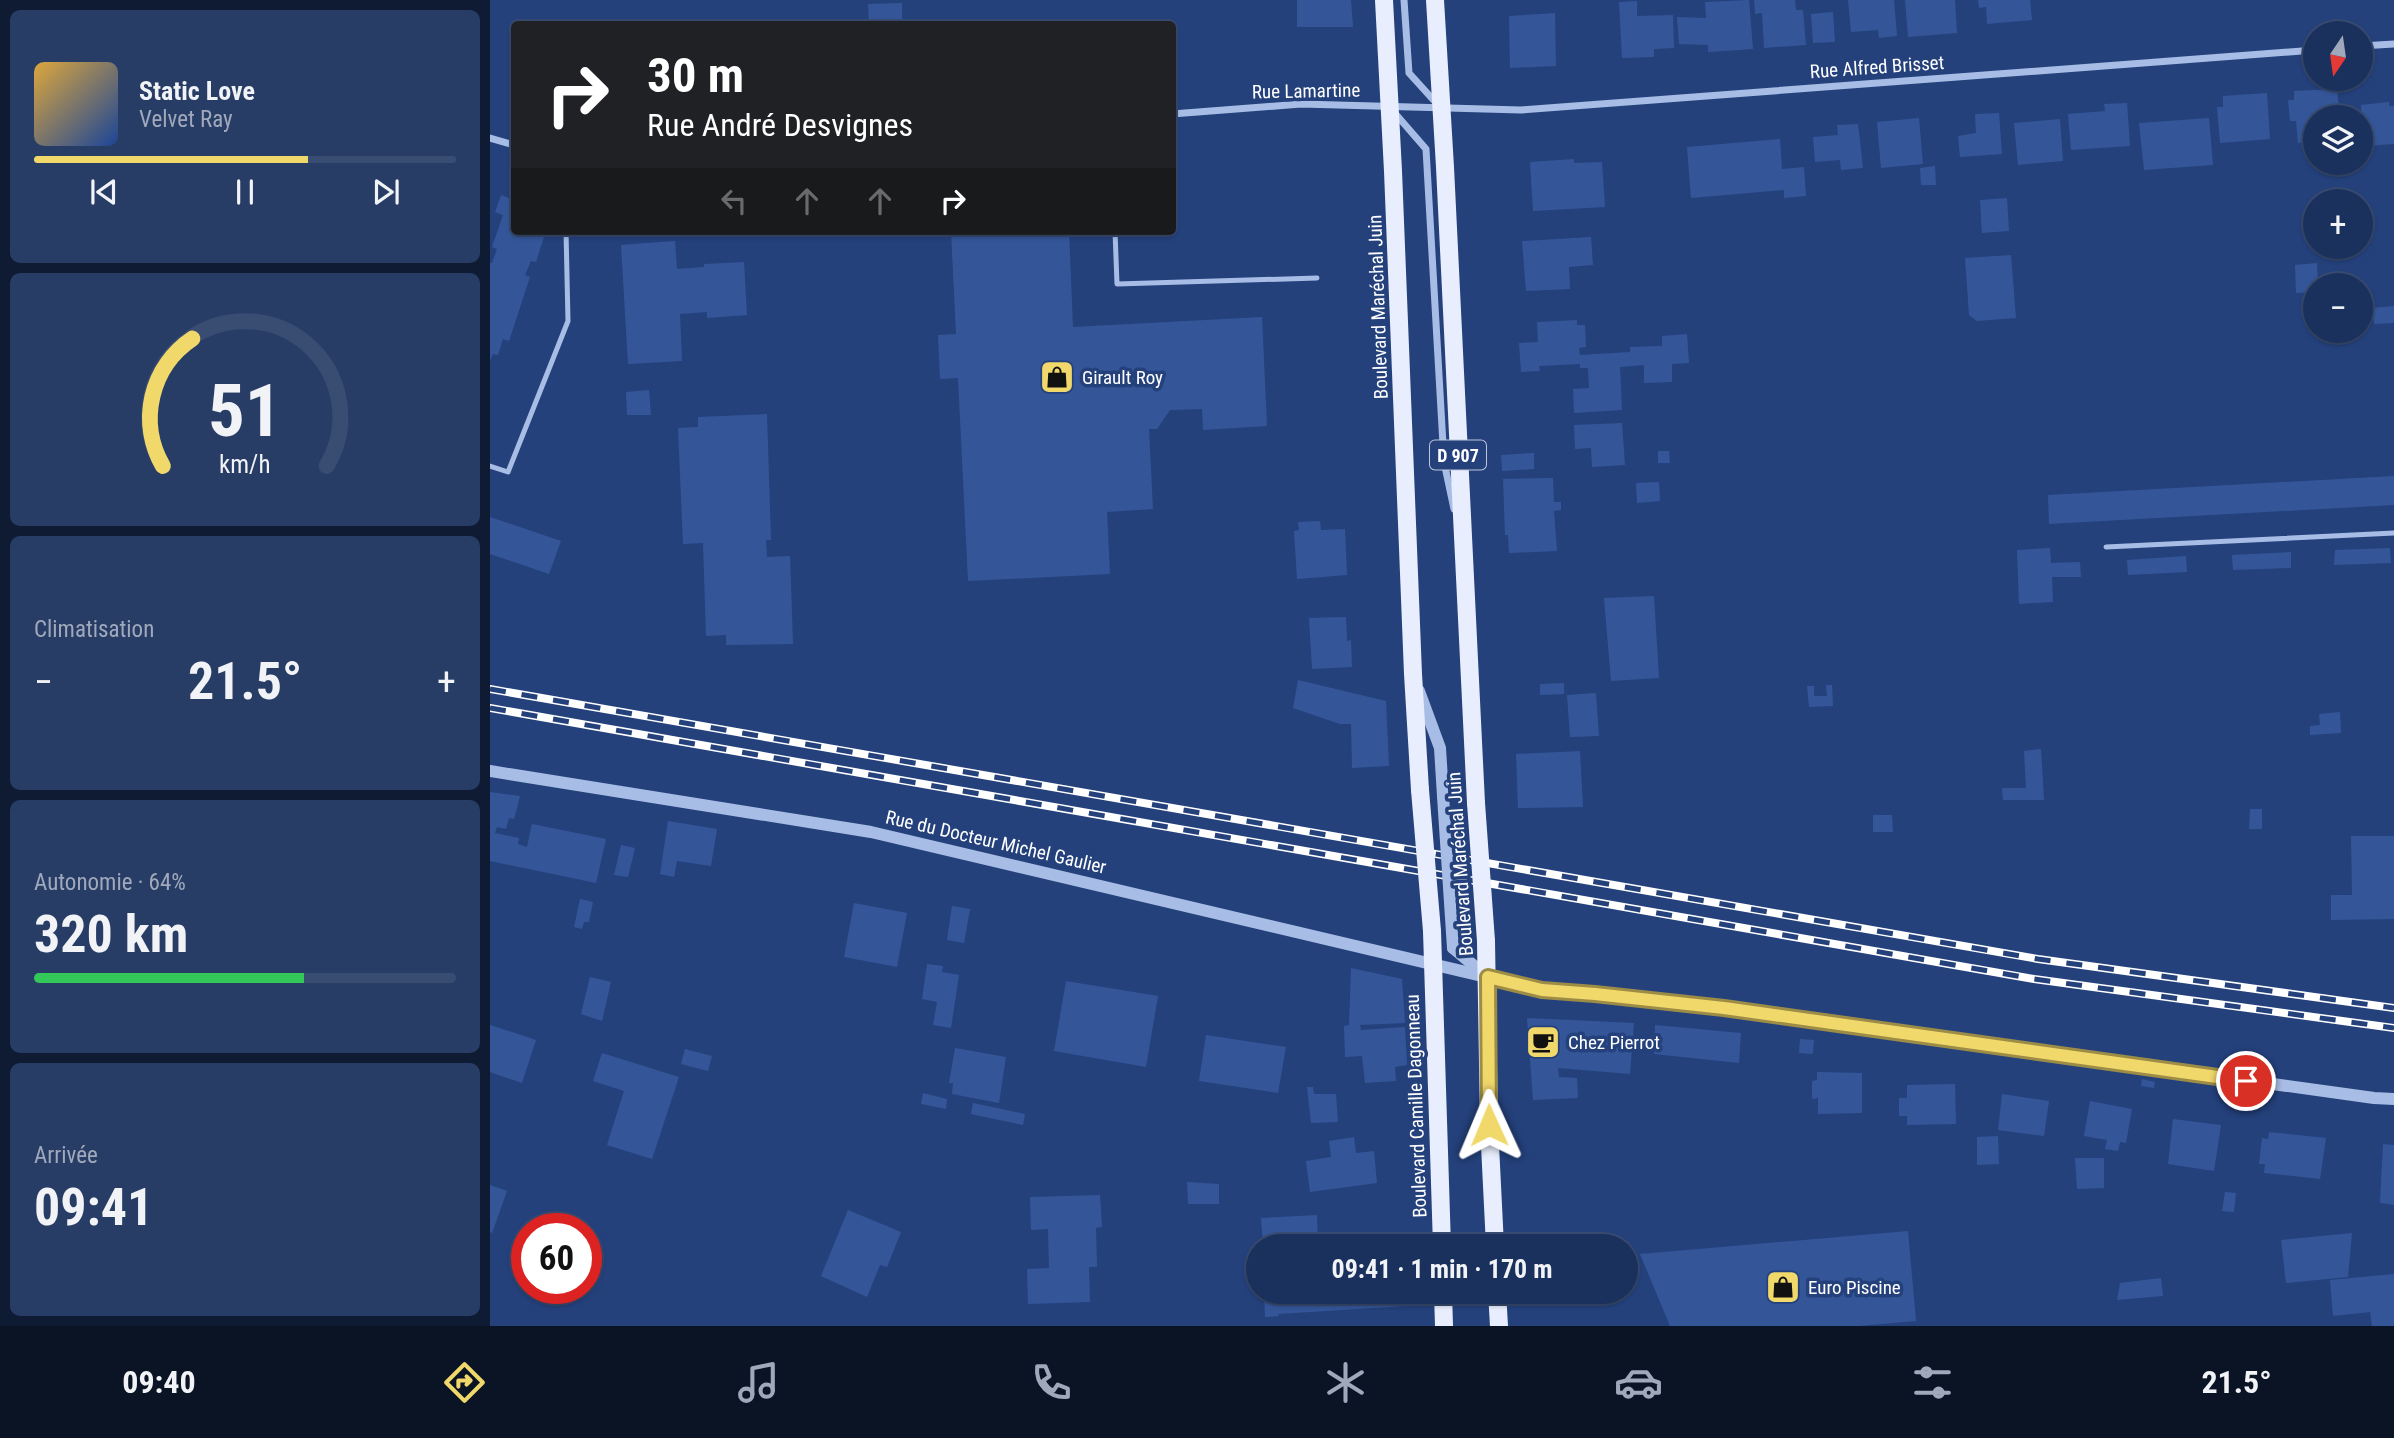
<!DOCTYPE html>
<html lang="fr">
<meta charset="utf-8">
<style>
:root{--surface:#1b315d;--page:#283d66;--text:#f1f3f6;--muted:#a0a9bc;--line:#394c72;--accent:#f0d86b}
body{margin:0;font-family:"Roboto Condensed",sans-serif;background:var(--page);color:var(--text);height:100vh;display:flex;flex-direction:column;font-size:26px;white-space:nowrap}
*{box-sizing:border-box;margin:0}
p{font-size:23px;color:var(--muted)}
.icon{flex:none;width:38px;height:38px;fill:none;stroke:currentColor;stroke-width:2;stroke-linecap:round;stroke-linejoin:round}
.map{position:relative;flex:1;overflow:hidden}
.drawer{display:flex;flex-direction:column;gap:10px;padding:10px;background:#0f1b33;width:490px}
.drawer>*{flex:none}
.guide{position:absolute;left:21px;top:21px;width:665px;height:214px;border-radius:7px;box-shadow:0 2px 5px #0004,0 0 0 2px var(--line);background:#202124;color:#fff;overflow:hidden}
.needle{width:46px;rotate:193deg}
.fabs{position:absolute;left:1813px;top:21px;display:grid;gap:14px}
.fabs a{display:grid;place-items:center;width:70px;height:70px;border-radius:50%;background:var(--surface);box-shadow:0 2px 5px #0004,0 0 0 2px var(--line);font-size:35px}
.speed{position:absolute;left:21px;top:1213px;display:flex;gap:14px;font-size:35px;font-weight:700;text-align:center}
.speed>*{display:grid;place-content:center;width:91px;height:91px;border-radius:50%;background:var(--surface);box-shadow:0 2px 5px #0004,0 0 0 2px var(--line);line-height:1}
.speed .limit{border:10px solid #d22;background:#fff;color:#111}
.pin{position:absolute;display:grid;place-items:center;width:60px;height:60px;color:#fff;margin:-30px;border:4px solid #fff;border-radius:50%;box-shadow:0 2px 7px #0007}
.me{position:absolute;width:77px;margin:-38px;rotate:359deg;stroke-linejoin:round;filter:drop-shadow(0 0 5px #0008)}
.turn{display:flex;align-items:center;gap:24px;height:147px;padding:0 21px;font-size:32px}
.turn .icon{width:91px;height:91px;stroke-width:2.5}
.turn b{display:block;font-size:49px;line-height:60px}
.lanes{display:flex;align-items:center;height:66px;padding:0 21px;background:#0003;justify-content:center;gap:35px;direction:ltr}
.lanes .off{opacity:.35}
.big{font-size:52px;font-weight:700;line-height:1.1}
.drawer .tile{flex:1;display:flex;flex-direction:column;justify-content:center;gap:10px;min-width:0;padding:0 24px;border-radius:10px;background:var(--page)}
.drawer .dial{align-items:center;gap:0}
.dial svg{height:182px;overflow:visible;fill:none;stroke:var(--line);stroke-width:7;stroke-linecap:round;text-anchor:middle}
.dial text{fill:var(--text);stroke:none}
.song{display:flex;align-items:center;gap:21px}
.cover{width:84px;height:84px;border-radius:10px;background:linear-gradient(135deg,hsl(40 70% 55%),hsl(220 70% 35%))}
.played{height:7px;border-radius:4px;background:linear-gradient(90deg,var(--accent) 65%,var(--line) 65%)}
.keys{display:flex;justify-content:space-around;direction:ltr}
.heat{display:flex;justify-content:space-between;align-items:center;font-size:38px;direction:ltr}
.charge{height:10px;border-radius:5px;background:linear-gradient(90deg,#34c759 64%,var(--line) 0)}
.trip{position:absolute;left:756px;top:1234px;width:392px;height:70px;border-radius:35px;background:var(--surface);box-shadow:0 2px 5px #0004,0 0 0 2px var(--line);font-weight:700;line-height:70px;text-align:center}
.menu{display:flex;height:112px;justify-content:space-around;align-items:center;background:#0b1425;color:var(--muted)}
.menu .icon{width:49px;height:49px}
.menu .on{color:var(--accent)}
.menu b{font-size:32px;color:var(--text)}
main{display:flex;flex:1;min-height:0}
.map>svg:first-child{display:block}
.building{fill:#345699}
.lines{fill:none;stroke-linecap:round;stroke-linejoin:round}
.service{stroke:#a8bde5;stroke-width:5}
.minor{stroke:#a8bde5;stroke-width:7}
.tertiary{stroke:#a8bde5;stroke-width:12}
.primary{stroke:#e8eefd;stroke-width:18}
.rail-casing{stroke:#fff;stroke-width:8}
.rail{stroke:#24417c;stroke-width:5;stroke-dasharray:16;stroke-linecap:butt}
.tertiary-bridge{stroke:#a8bde5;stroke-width:12}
.primary-bridge{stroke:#e8eefd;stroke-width:18}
.route-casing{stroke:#9c8c46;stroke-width:18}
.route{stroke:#f0d86b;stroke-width:12}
.labels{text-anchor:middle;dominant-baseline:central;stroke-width:7;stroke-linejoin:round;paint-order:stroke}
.shield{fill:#24417c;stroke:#bdc6d8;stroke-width:2}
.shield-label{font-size:18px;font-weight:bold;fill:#fff}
.street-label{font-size:19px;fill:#fff;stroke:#24417c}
.poi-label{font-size:19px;fill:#fff;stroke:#24417c;text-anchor:start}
</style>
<main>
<section class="drawer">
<div class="tile">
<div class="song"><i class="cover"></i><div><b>Static Love</b><p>Velvet Ray</p></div></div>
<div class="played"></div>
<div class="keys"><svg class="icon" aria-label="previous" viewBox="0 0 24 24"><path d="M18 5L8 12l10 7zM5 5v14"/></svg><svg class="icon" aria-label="pause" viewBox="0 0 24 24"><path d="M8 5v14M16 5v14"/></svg><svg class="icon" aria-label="next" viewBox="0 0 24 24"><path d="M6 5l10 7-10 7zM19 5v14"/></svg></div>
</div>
<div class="tile dial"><svg viewBox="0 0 100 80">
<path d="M14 69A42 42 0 1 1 86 69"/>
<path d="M14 69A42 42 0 0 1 27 13" stroke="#f0d86b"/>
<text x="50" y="56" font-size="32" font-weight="700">51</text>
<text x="50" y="72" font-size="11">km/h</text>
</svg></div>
<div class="tile"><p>Climatisation</p>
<div class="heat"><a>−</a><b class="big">21.5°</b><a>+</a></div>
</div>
<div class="tile"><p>Autonomie · 64%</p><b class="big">320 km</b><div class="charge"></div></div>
<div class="tile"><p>Arrivée</p><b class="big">09:41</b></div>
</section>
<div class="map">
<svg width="1904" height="1326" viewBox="0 0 1904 1326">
<rect width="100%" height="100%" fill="#24417c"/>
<g class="building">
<polygon points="807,0 861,0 863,27 807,27"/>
<polygon points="1259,0 1263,49 1218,52 1218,45 1189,44 1187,17 1216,18 1215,2"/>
<polygon points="1264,0 1305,0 1306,10 1313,10 1316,45 1274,48 1272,13 1265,14"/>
<polygon points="1358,0 1404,0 1407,36 1389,38 1388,30 1361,32"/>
<polygon points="1415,0 1465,0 1467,33 1418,37"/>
<polygon points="1488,0 1540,0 1542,20 1497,24 1496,7 1489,8"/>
<polygon points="1147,1 1147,16 1183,15 1184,48 1164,49 1164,57 1132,58 1129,2"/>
<polygon points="412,3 412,24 379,24 378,4"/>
<polygon points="1343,12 1345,42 1323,43 1321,14"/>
<polygon points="1065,13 1066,66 1020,68 1019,16"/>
<polygon points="1847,89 1850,117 1825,117 1825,141 1808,143 1806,121 1800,121 1798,100 1804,100 1804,91"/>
<polygon points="1777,93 1780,139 1730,143 1727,107 1733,107 1733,96"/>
<polygon points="1899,102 1899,106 1904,106 1904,144 1873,146 1871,105"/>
<polygon points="1637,103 1640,146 1581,150 1578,114 1615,111 1614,104"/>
<polygon points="1509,113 1512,154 1470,157 1468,136 1486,133 1485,114"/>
<polygon points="1429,118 1433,164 1391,168 1387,122"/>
<polygon points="1719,118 1723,165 1654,170 1649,123"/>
<polygon points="1570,119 1573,161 1528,165 1524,123"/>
<polygon points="1368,124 1373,168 1351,170 1350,160 1325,162 1323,137 1348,135 1347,125"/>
<polygon points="1290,139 1292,169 1314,167 1316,196 1294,198 1294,190 1201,198 1197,147"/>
<polygon points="1084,159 1084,163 1112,162 1115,207 1043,211 1040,162"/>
<polygon points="1445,166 1446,185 1431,185 1430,168"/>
<polygon points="11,195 24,200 24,231 56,231 46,262 41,261 35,275 40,277 19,341 13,339 8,355 3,354 0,361 0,263 2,263 7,249 2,247 13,215 5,212"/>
<polygon points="1517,198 1519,231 1492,233 1490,200"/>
<polygon points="461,231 579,231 583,327 772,317 777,426 713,430 712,409 680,410 667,429 659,429 663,509 617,512 620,574 478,581 468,378 450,379 448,335 466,334"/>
<polygon points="1101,237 1103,265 1079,267 1080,289 1036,291 1032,241"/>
<polygon points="185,241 187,269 214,267 214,264 254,262 257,315 217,318 217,312 190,314 192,361 138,364 131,245"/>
<polygon points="1521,255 1526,318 1487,321 1479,315 1475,258"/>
<polygon points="1827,263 1828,285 1825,285 1825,292 1806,293 1805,265"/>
<polygon points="1904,306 1904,323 1884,324 1882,308"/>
<polygon points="1087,320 1087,325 1095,325 1096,347 1089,348 1090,355 1140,352 1140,347 1172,346 1172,336 1197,334 1199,363 1182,364 1182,382 1154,383 1154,365 1130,367 1132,410 1084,413 1083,389 1099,388 1098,368 1090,368 1090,364 1049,366 1050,371 1031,372 1029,343 1048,342 1047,322"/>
<polygon points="159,390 161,415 137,415 136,392"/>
<polygon points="277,414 281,540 276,540 277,557 300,556 303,644 236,645 236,635 216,636 213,543 193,544 188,428 208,427 208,417"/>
<polygon points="1132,423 1135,465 1102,467 1101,448 1085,449 1084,425"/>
<polygon points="1168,451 1179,451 1180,463 1168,463"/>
<polygon points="1044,453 1044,469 1012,471 1011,455"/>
<polygon points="1904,476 1904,505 1559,524 1558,495"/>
<polygon points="1063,478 1064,502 1071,502 1071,510 1064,511 1067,551 1019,553 1018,535 1015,535 1013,479"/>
<polygon points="1169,482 1170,501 1147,503 1146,483"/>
<polygon points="0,517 71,541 59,574 0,554"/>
<polygon points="830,521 831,530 855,529 857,575 807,579 804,531 809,530 808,522"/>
<polygon points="1560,548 1561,563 1590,562 1591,577 1562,577 1563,602 1529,604 1527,550"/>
<polygon points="1900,548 1901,563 1844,565 1845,550"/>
<polygon points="1801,552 1801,568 1743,570 1742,555"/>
<polygon points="1696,556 1697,572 1638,575 1637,560"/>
<polygon points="1164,596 1169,678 1121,681 1114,598"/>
<polygon points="856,617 857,641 861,640 862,667 822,669 819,618"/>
<polygon points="808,680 896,701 899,766 862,768 861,724 850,724 803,708"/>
<polygon points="1074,683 1074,694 1050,695 1050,684"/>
<polygon points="1336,685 1342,685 1343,706 1319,707 1317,686 1324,686 1324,696 1337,696"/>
<polygon points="1106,693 1109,736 1080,737 1077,695"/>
<polygon points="1850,712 1851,733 1820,735 1820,726 1830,725 1829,714"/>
<polygon points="1551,749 1554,800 1513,800 1512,788 1536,788 1534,751"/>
<polygon points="1090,751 1093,807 1028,808 1026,754"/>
<polygon points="0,792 30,796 24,819 19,818 16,829 7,827 5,833 29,838 28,844 37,847 42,824 116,839 106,883 0,861"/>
<polygon points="1760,809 1772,809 1772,829 1759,829"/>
<polygon points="1383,815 1402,815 1403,832 1383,832"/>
<polygon points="178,821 227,829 221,866 187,861 184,877 170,874"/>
<polygon points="1861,836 1904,836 1904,919 1841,920 1841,895 1862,895"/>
<polygon points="131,845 145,848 138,877 124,875"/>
<polygon points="90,899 103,902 99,922 94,922 92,929 84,927"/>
<polygon points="364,903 417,913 407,967 354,957"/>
<polygon points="462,906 480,909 474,943 457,940"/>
<polygon points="437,964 453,966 452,972 469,975 461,1028 443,1025 447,1002 432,999"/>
<polygon points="861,968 912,979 915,1023 870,1025 871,1030 915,1027 917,1065 905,1067 906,1081 875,1083 872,1056 855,1057 854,1026 859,1025"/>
<polygon points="100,977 121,982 112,1021 91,1014"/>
<polygon points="576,981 668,996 656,1067 564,1051"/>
<polygon points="1037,1018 1144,1023 1140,1074 1068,1068 1069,1077 1087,1078 1088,1098 1043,1100"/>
<polygon points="0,1025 46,1040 32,1083 0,1072"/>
<polygon points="1165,1025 1251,1033 1249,1063 1164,1054"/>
<polygon points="716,1035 796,1047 788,1093 709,1081"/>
<polygon points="1310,1039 1324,1040 1323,1054 1309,1053"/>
<polygon points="465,1048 516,1057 509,1103 462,1094 463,1083 459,1083"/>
<polygon points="195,1049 222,1056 218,1071 191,1064"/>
<polygon points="112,1053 189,1077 162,1159 117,1145 134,1091 103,1081"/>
<polygon points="1327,1072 1372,1073 1372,1113 1328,1114 1328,1098 1322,1099 1322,1081 1327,1080"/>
<polygon points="1652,1079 1665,1082 1664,1088 1651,1086"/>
<polygon points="1465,1084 1466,1124 1417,1125 1417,1116 1409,1116 1409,1098 1417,1098 1417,1085"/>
<polygon points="817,1087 823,1087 824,1094 846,1094 848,1122 821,1123"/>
<polygon points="433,1093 457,1099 456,1109 431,1104"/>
<polygon points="1512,1094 1559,1101 1554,1136 1508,1130"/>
<polygon points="1600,1101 1642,1109 1636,1143 1630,1142 1628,1151 1615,1149 1617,1140 1594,1136"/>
<polygon points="483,1103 535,1114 533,1125 481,1114"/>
<polygon points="1683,1119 1731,1125 1724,1171 1678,1164"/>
<polygon points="1779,1132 1836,1138 1830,1179 1774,1173 1775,1164 1769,1164 1772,1138 1778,1139"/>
<polygon points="1508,1136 1509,1164 1487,1165 1487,1137"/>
<polygon points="864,1137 866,1153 884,1151 887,1183 820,1192 816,1161 841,1157 839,1141"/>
<polygon points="1893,1144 1904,1145 1904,1205 1890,1203"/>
<polygon points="1585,1158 1614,1158 1614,1188 1587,1189"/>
<polygon points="697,1182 729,1184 729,1204 698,1204"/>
<polygon points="0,1185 17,1191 2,1233 0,1232"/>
<polygon points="1735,1192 1746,1193 1744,1212 1732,1211"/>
<polygon points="610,1195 612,1227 606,1228 607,1267 599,1267 600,1302 538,1304 537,1269 559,1268 558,1229 541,1230 540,1197"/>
<polygon points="358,1210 411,1232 397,1267 390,1265 377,1297 331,1276"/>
<polygon points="827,1215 828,1246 773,1246 771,1218"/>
<polygon points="1418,1231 1426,1321 1369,1326 1180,1326 1150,1254"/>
<polygon points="1862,1233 1858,1277 1796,1283 1791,1240"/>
<polygon points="1904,1274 1904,1326 1882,1326 1880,1312 1843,1316 1840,1280"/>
<polygon points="1671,1278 1673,1296 1627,1300 1630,1283"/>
<polygon points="774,1292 915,1292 916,1306 788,1314 789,1316 775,1317"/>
</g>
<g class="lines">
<g class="service">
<polyline points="625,231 627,284 827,278"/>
<polyline points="0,466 18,472 78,321 76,231"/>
<polyline points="1616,547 1904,533"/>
</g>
<g class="minor">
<polyline points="914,0 919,73 948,105"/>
<polyline points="1871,46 1904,44"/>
<polyline points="903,111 936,149 954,462 964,509"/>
<polyline points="682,114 811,104 1031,110 1825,50"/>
<polyline points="0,138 24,145"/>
</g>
<g class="tertiary">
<polyline points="929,691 950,748 953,796"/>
<polyline points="0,771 381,832 1052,990 1234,1008 1884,1098 1904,1099"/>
<polyline points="963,948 995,975"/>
</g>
<g class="primary">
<polyline points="894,0 903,171 923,674 930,790"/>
<polyline points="945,0 955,167 986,803"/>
<polyline points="942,931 952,1246"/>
<polyline points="996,941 999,1125 1005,1246"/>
<polyline points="953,1292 954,1326"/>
<polyline points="1007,1292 1009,1326"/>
</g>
<g class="rail-casing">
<g id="rail">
<polyline points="0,689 1548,959 1904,1008"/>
<polyline points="0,708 1544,979 1904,1028"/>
</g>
</g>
<use href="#rail" class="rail"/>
<polyline class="tertiary-bridge" points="953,796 963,948"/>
<g class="primary-bridge">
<polyline points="930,790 942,931"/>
<polyline points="986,803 996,941"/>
</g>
</g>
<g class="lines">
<g class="route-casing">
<polyline id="route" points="999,1125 998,977 1052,990 1105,994 1234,1008 1756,1081"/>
</g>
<use href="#route" class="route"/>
</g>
<defs>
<g id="shop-square" transform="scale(1.75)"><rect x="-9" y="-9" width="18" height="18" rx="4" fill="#f0d86b" stroke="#24417c"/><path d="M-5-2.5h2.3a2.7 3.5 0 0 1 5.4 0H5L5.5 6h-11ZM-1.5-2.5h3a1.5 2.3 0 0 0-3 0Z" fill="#111"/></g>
<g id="cafe-square" transform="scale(1.75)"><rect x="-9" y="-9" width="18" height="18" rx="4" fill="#f0d86b" stroke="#24417c"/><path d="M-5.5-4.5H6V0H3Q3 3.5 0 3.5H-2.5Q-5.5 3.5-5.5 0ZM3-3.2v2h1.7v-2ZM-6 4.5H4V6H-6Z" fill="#111"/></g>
</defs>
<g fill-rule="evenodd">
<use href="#shop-square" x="567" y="377"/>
<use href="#cafe-square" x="1053" y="1042"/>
<use href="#shop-square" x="1293" y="1287"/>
</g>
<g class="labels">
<rect class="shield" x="940" y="440.5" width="56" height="29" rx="5"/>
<g class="shield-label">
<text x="968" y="455">D 907</text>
</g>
<g class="street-label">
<text transform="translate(1387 67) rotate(-4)">Rue Alfred Brisset</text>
<text transform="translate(816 91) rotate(-1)">Rue Lamartine</text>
<text transform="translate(888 307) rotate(-92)">Boulevard Maréchal Juin</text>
<text transform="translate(506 842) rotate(13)">Rue du Docteur Michel Gaulier</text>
<text transform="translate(970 864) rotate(-94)">Boulevard Maréchal Juin</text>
<text transform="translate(926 1106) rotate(-92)">Boulevard Camille Dagonneau</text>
</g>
<g class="poi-label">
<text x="592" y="377">Girault Roy</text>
<text x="1078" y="1042">Chez Pierrot</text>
<text x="1318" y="1287">Euro Piscine</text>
</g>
</g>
</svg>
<div class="fabs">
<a><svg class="needle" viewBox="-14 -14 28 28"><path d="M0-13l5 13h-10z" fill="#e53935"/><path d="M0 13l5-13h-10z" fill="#a0a9bc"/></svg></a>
<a><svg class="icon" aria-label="layers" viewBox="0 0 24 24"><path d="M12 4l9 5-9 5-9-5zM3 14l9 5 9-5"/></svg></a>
<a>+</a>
<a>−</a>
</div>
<div class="speed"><div class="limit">60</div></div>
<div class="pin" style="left:1756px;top:1081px;background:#d93025"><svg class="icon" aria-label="arrive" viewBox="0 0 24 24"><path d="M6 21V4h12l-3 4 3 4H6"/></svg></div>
<svg class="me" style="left:999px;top:1125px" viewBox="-20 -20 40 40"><path d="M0-17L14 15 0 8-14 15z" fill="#f0d86b" stroke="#fff" stroke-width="4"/></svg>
<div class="trip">09:41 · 1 min · 170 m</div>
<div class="guide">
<div class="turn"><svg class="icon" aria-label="right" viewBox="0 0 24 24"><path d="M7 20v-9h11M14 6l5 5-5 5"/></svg><div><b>30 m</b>Rue André Desvignes</div></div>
<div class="lanes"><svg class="icon off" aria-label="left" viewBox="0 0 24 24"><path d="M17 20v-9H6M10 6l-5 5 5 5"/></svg><svg class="icon off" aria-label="ahead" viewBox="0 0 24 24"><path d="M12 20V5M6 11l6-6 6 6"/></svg><svg class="icon off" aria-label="ahead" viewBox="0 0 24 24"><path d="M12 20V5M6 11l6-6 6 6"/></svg><svg class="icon" aria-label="right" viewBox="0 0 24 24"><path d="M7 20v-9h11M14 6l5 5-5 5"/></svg></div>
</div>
</div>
</main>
<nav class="menu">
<b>09:40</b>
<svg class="icon on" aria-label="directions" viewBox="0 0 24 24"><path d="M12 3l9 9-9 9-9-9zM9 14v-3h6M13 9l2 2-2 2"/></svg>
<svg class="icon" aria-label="music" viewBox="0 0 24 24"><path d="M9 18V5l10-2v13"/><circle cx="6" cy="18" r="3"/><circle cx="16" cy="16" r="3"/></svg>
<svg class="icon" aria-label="phone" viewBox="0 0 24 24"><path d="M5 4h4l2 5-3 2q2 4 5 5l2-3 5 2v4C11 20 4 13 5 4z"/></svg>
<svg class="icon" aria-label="climate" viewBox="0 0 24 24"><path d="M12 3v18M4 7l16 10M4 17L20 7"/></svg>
<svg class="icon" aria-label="car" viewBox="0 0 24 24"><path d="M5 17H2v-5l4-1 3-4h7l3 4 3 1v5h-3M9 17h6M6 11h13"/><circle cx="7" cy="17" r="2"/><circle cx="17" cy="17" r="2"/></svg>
<svg class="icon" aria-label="filters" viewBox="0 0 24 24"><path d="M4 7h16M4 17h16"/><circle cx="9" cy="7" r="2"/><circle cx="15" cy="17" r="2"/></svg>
<b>21.5°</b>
</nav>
